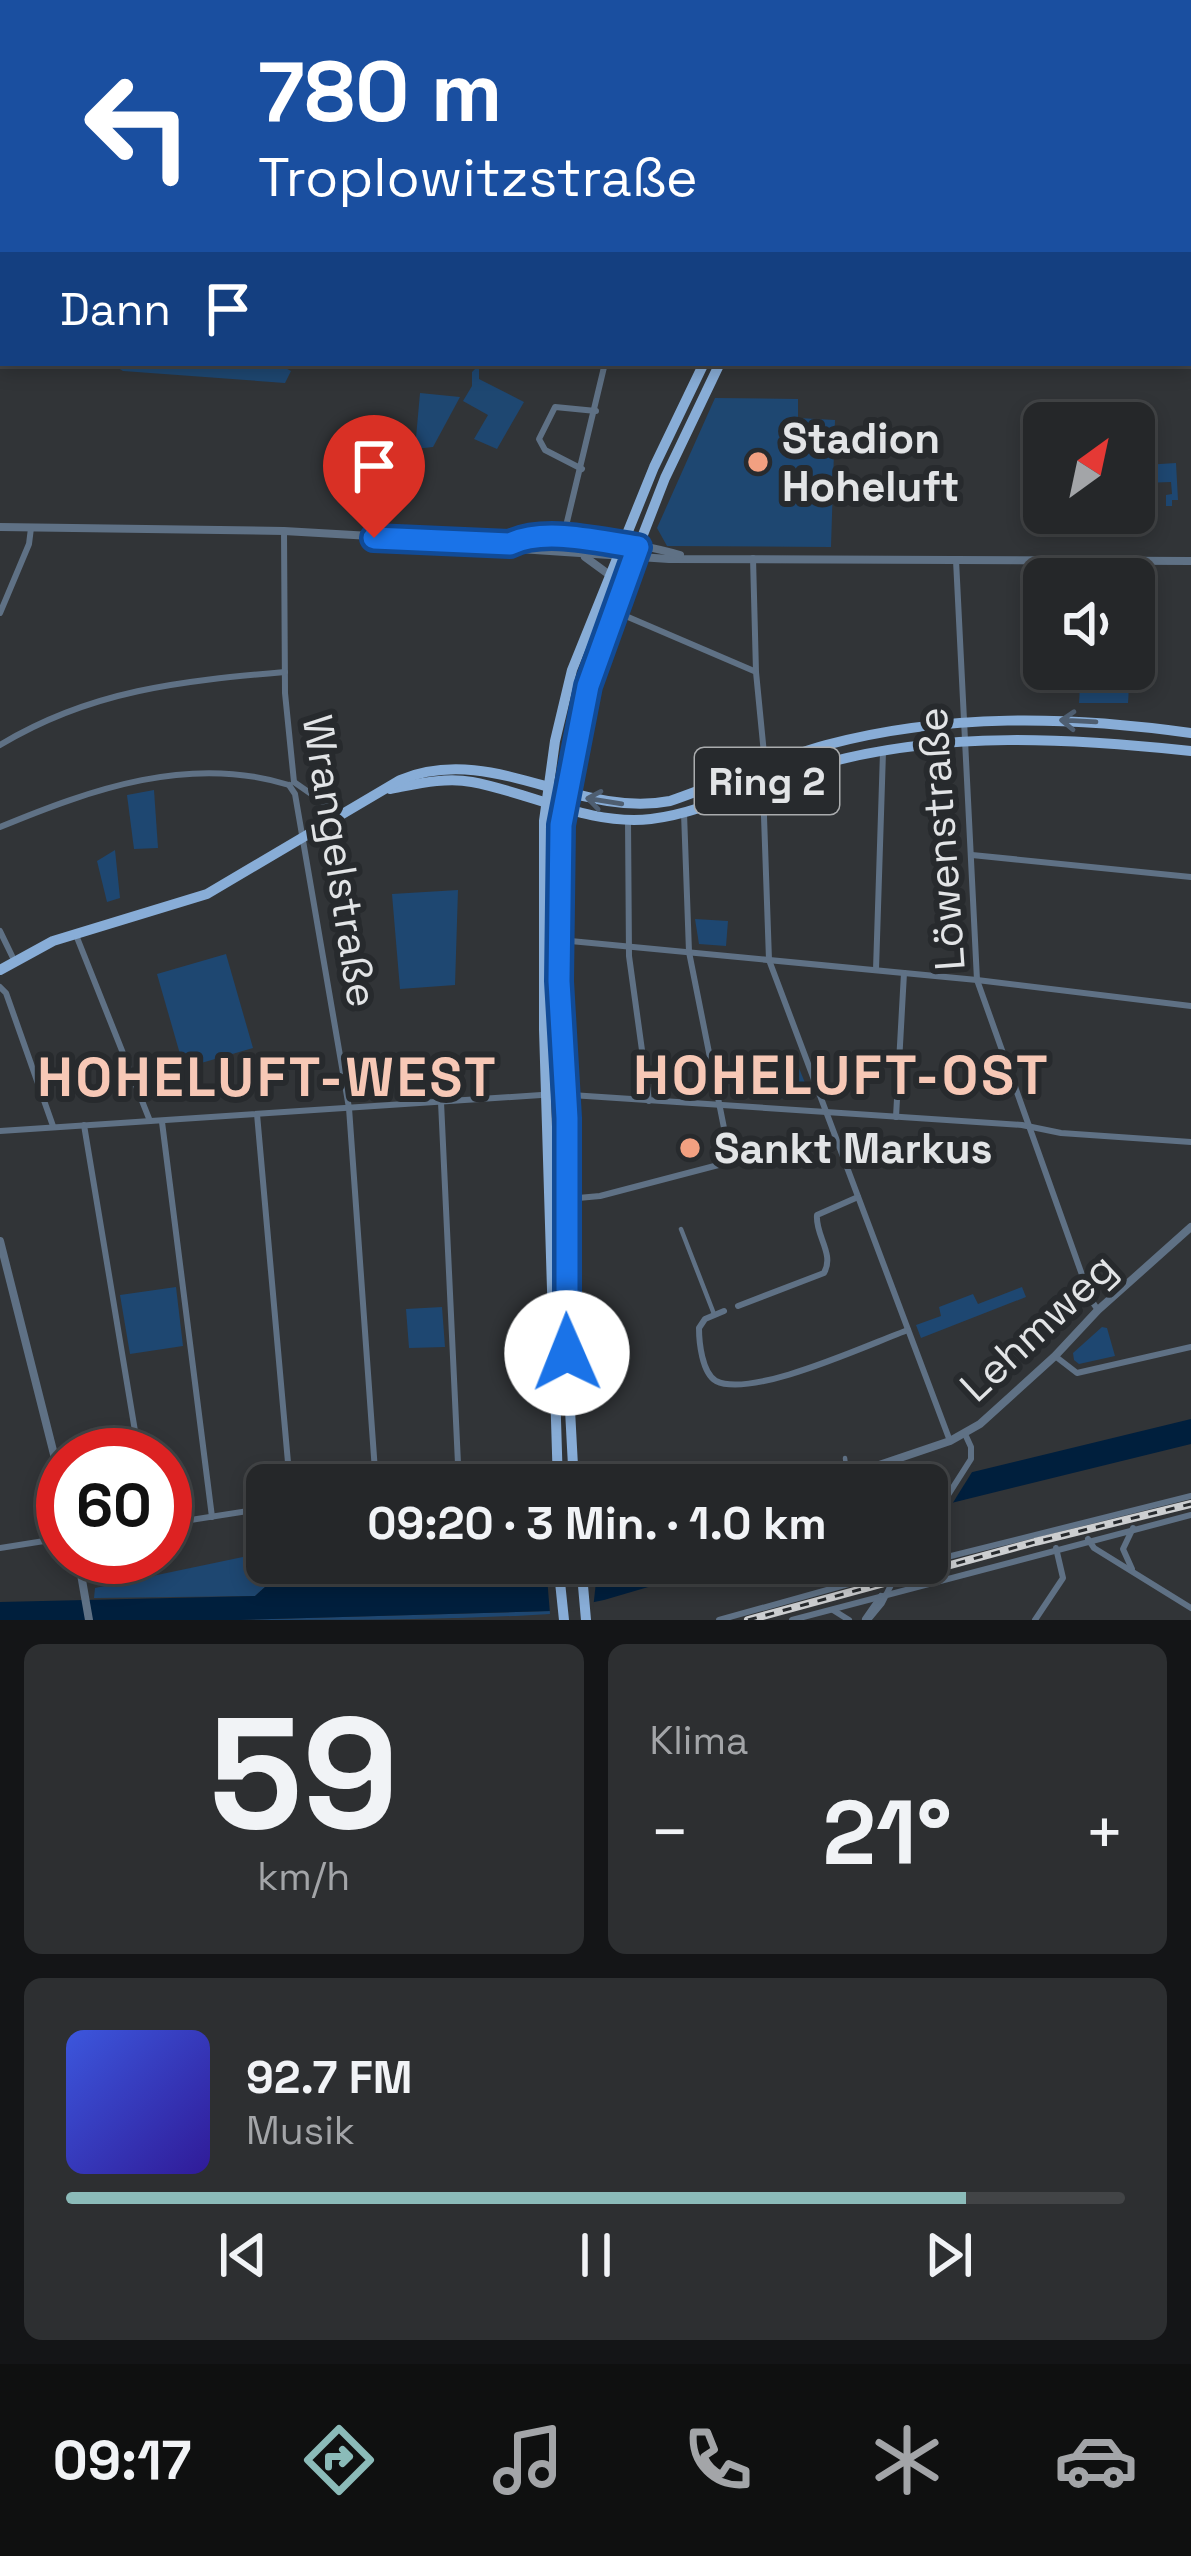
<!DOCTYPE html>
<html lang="de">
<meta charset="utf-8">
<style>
:root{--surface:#252729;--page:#2d2f31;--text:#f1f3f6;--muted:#a3a5a8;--line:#424446;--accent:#8bbbb9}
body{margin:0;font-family:"Space Grotesk",sans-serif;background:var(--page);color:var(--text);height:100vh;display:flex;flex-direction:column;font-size:45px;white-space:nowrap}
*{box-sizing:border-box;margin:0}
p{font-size:39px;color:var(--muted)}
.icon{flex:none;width:66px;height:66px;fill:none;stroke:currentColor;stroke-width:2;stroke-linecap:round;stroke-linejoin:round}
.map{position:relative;height:1620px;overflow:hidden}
.side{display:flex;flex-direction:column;gap:24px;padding:24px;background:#141517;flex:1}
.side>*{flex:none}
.hud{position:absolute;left:0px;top:0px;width:1191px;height:366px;box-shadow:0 6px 18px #0003,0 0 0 3px var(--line);background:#1a4fa0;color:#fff;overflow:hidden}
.needle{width:78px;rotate:33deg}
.controls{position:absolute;left:1023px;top:402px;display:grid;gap:24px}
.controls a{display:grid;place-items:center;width:132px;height:132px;border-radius:18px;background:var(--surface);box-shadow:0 6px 18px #0003,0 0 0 3px var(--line);font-size:60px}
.speed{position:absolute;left:36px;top:1428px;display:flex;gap:24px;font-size:60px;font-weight:700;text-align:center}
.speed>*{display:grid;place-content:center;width:156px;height:156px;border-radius:50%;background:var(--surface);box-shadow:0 6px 18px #0003,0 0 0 3px var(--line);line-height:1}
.speed .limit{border:18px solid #d22;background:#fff;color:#111}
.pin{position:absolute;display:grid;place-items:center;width:102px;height:102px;color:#fff;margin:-123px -51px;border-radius:50% 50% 50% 0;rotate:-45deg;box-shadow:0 0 12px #0007}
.pin .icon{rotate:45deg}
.me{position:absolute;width:132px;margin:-66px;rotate:359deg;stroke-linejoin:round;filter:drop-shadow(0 0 9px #0008)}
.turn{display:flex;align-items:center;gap:42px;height:252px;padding:0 60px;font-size:54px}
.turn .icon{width:156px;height:156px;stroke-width:2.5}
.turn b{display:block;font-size:84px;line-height:102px}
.then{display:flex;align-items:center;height:114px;padding:0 60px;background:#0003;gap:24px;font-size:45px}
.big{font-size:90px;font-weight:600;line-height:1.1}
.side .card{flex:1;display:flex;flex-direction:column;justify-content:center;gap:18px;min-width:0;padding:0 42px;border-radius:18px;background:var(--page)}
.side .dial{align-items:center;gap:0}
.dial b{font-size:156px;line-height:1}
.song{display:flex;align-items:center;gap:36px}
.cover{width:144px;height:144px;border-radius:18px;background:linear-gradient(135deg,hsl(230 70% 55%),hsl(250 70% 35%))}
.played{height:12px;border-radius:6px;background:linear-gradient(90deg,var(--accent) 85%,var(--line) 85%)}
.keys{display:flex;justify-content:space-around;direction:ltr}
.heat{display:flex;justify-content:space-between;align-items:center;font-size:66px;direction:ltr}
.side .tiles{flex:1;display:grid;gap:24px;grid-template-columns:1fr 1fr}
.card:last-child{grid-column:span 2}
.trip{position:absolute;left:246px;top:1464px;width:702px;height:120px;border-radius:18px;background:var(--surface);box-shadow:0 6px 18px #0003,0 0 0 3px var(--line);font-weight:600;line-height:120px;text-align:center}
.menu{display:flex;height:192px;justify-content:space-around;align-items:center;background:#0f1010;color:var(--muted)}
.menu .icon{width:84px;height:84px}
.menu .current{color:var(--accent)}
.menu b{font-size:54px;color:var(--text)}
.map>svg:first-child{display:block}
.green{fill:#1e4771}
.water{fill:#001f3d}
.pier{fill:#313437}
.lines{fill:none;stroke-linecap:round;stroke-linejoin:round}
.pedestrian{stroke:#5f7185;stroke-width:4.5}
.minor{stroke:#5f7185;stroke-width:6}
.tertiary{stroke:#5f7185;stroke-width:8}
.primary{stroke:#88add7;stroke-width:10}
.rail-casing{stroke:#ccced0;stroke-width:8}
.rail{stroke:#272a2d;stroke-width:3;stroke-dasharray:9;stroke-linecap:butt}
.oneway{stroke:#4e5e71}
.route-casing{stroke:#114b97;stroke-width:30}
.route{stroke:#1a73e8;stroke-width:21}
.poi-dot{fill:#f2a081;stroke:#272a2d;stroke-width:4.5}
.labels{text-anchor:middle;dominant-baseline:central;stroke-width:12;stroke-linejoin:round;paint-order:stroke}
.shield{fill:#272a2d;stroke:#aaacae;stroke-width:3}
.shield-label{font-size:39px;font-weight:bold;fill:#e2e4e6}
.poi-label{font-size:42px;font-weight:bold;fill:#e2e4e6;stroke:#272a2d;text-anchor:start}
.street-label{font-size:42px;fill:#e2e4e6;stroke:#272a2d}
.district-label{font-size:54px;font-weight:bold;letter-spacing:3px;fill:#f7c8b6;stroke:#272a2d}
</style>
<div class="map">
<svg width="1191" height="1620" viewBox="0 0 1191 1620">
<rect width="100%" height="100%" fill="#313437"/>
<g class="green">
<polygon points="670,0 865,0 669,3"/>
<polygon points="110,363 164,363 166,366 168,363 276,363 291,371 285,383 123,371"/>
<polygon points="479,365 479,379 524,402 497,449 474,439 488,415 463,401 472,386 472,372"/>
<polygon points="420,393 460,397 433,447 415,449"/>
<polygon points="715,398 798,399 798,418 835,420 831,547 667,546 657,528"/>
<polygon points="1176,463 1178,500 1172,500 1172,506 1166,506 1166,495 1172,494 1171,482 1142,483 1140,496 1138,465 1142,465 1143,471 1144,465"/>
<polygon points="1081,669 1130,669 1128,703 1079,703"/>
<polygon points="154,790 158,848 134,849 127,795"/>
<polygon points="115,850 120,898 107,902 97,861"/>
<polygon points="458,890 455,985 400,989 392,894"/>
<polygon points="695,919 728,921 726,946 699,944"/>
<polygon points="226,954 253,1048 184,1068 157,974"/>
<polygon points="794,1056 810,1095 806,1100 764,1098 760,1069"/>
<polygon points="176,1287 183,1346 130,1354 120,1295"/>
<polygon points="1022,1287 1026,1297 921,1338 916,1325 941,1316 939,1307 973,1294 978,1304"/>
<polygon points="442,1307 445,1347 409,1348 406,1309"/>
<polygon points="1102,1327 1107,1328 1115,1356 1079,1364 1074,1360 1073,1353"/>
<polygon points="267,1552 267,1563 510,1563 509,1578 401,1568 266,1575 265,1587 255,1596 94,1598 95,1588"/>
<path d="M550,1611V1614C447,1620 343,1620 240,1620Z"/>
</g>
<g class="water">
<polygon points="1191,1419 1191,1444 927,1509 927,1485 919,1485"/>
<polygon points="646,1563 730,1563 604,1600 550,1611 240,1620 0,1620 0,1602 255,1596 265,1587 265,1575 335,1568 401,1568 548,1583 597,1577"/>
</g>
<g class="pier">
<polygon points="977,1464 949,1509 927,1515 953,1470"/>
<polygon points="597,1573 593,1609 550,1614 547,1577"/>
</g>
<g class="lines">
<g class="pedestrian">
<polyline points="681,1229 714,1314"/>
<polyline points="845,1458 847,1476"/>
</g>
<g class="minor">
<polyline points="140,0 142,3"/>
<polyline points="364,0 369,3"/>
<polyline points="587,0 587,3"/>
<polyline points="1030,0 1036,3"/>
<polyline points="224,3 228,0"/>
<polyline points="1176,3 1176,0"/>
<polyline points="0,31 3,34"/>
<polyline points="582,469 545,450 539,439 555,407 596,411"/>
<polyline points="284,531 285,693 294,782"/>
<polyline points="560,551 605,363"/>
<polyline points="753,558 756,672 765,764"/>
<polyline points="956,560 977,980 1091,1300 1098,1310"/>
<polyline points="614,611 754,671"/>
<polyline points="0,613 29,544 31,528"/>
<path d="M0,745C91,690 181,681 285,672"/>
<polyline points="294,782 340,814"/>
<polyline points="289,785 295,794 349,1108 376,1485"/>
<polyline points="763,788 769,960 950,1441"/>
<polyline points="628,820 629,956 649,1101"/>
<path d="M0,827C92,789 190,754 289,785"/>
<polyline points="972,855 1191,877"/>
<polyline points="0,931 14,960"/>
<polyline points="76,935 150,1121"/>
<polyline points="560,940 977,980 1191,1006"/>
<polyline points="876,970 883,752"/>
<polyline points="0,987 6,993 53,1126"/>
<polyline points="441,1102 459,1485"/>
<polyline points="257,1114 290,1485"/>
<polyline points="896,1117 904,973"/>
<polyline points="162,1122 212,1517"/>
<polyline points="84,1125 139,1455"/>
<polyline points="0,1131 556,1094 1022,1125 1061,1133 1191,1142"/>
<polyline points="567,1199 600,1196 726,1163 728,1148 689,952 684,813"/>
<path d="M738,1306L824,1273C835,1254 815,1235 817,1215L858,1197"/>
<path d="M724,1311L705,1319L699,1328C699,1342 702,1373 716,1381C752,1399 869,1344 908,1330"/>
<polyline points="1055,1356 1077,1373 1191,1347"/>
<polyline points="165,1524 267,1508"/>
<polyline points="927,1528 971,1459 971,1447 965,1434"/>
<polyline points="1088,1539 1094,1548 1191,1608"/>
<polyline points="0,1548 63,1538"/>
<polyline points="927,1562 1191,1496"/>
<polyline points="1132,1569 1123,1549 1133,1528"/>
<polyline points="833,1610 849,1620"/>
<polyline points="865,1619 881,1596"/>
<polyline points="719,1620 924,1563"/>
<polyline points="792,1620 1191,1515"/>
<polyline points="868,1620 882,1603 902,1563"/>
<polyline points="1035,1620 1063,1578 1056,1548"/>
</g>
<g class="tertiary">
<polyline points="0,527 284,531 510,544 520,549 669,559 1191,561"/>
<path d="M511,544C545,528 643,544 680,555"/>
<polyline points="573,549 624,551"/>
<polyline points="585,557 611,576"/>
<polyline points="0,1241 63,1490"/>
<polyline points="820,1485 950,1441 980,1424 1055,1356 1098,1310 1191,1227"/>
<polyline points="78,1557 89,1620"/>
</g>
<g class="primary">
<polyline points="875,3 877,0"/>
<polyline points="885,3 886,0"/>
<path d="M390,789C417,784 445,777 472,782C532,793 589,826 651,819C702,814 772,778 826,763C947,731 1068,738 1191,751"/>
<path d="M0,970L53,941L207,894L400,780C492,742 577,819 670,801C722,783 772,760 826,745C946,713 1069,716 1191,733"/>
<polyline points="558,1485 544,1029 544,821 555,741 572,670 654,467 704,363"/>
<polyline points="574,1485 567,1353 567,1118 559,981 565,793 599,648 665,478 720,363"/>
<polyline points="558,1563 564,1620"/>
<polyline points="581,1563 586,1620"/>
</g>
<g class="rail-casing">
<polyline id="rail" points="748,1620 1035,1542 1191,1504"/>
</g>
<use href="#rail" class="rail"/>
</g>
<defs><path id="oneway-shaft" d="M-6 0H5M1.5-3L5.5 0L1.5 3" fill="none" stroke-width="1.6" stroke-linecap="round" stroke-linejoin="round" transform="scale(3)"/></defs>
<g class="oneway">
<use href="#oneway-shaft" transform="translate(1078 721) rotate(-177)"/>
<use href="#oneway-shaft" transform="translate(604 801) rotate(-171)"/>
</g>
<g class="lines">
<g class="route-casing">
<path id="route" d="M374,538L510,544C545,527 600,542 638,547L588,686L561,825L559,981L567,1118V1353"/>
</g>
<use href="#route" class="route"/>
</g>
<g class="poi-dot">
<circle cx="758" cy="462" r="12"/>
<circle cx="690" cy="1148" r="12"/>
</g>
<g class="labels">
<rect class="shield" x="695" y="748" width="144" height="66" rx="9"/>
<g class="shield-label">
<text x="767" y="781">Ring 2</text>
</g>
<g class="poi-label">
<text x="782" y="438">Stadion<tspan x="782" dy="48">Hoheluft</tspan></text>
<text x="714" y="1148">Sankt Markus</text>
</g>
<g class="street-label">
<text transform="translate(941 839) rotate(-94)">Löwenstraße</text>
<text transform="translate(340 861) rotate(81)">Wrangelstraße</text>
<text transform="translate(1038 1327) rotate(-43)">Lehmweg</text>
</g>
<g class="district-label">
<text x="842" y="1075">HOHELUFT-OST</text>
<text x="268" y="1077">HOHELUFT-WEST</text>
</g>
</g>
</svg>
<div class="controls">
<a><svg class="needle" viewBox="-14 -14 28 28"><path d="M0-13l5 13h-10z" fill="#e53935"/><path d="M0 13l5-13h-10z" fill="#a3a5a8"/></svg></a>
<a><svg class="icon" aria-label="sound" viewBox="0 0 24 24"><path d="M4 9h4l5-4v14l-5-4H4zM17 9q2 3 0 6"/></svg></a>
</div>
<div class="speed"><div class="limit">60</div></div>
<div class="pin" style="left:374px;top:538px;background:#d93025"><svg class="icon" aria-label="arrive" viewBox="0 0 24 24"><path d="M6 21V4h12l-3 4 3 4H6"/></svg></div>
<svg class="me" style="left:567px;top:1353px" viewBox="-20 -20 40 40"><circle r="19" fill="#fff"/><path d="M0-13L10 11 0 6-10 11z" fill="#1a73e8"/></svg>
<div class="trip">09:20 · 3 Min. · 1.0 km</div>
<div class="hud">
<div class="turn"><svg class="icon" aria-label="left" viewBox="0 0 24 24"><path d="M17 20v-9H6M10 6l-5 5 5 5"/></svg><div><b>780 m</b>Troplowitzstraße</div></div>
<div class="then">Dann<svg class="icon" aria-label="arrive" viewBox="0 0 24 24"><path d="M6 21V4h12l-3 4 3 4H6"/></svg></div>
</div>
</div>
<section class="side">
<div class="tiles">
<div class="card dial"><b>59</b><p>km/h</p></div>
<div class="card"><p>Klima</p>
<div class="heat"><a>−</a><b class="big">21°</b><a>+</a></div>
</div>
<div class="card">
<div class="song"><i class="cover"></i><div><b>92.7 FM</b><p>Musik</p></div></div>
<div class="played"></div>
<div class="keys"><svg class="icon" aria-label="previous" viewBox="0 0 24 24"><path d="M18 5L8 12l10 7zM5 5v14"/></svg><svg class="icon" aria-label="pause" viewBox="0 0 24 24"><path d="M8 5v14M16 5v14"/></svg><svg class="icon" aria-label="next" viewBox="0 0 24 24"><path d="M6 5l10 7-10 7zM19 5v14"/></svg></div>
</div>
</div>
</section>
<nav class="menu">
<b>09:17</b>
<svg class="icon current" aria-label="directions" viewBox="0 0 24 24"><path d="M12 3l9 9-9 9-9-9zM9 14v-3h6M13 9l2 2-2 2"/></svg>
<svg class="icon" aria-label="music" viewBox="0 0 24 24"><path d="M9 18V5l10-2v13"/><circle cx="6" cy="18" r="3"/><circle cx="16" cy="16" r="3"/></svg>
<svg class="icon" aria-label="phone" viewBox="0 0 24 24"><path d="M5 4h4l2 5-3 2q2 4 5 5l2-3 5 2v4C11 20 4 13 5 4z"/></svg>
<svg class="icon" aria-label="climate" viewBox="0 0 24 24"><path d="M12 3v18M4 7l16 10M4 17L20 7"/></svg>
<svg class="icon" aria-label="car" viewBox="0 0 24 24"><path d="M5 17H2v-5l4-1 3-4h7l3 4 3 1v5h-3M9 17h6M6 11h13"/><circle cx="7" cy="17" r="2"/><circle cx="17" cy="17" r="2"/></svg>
</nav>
